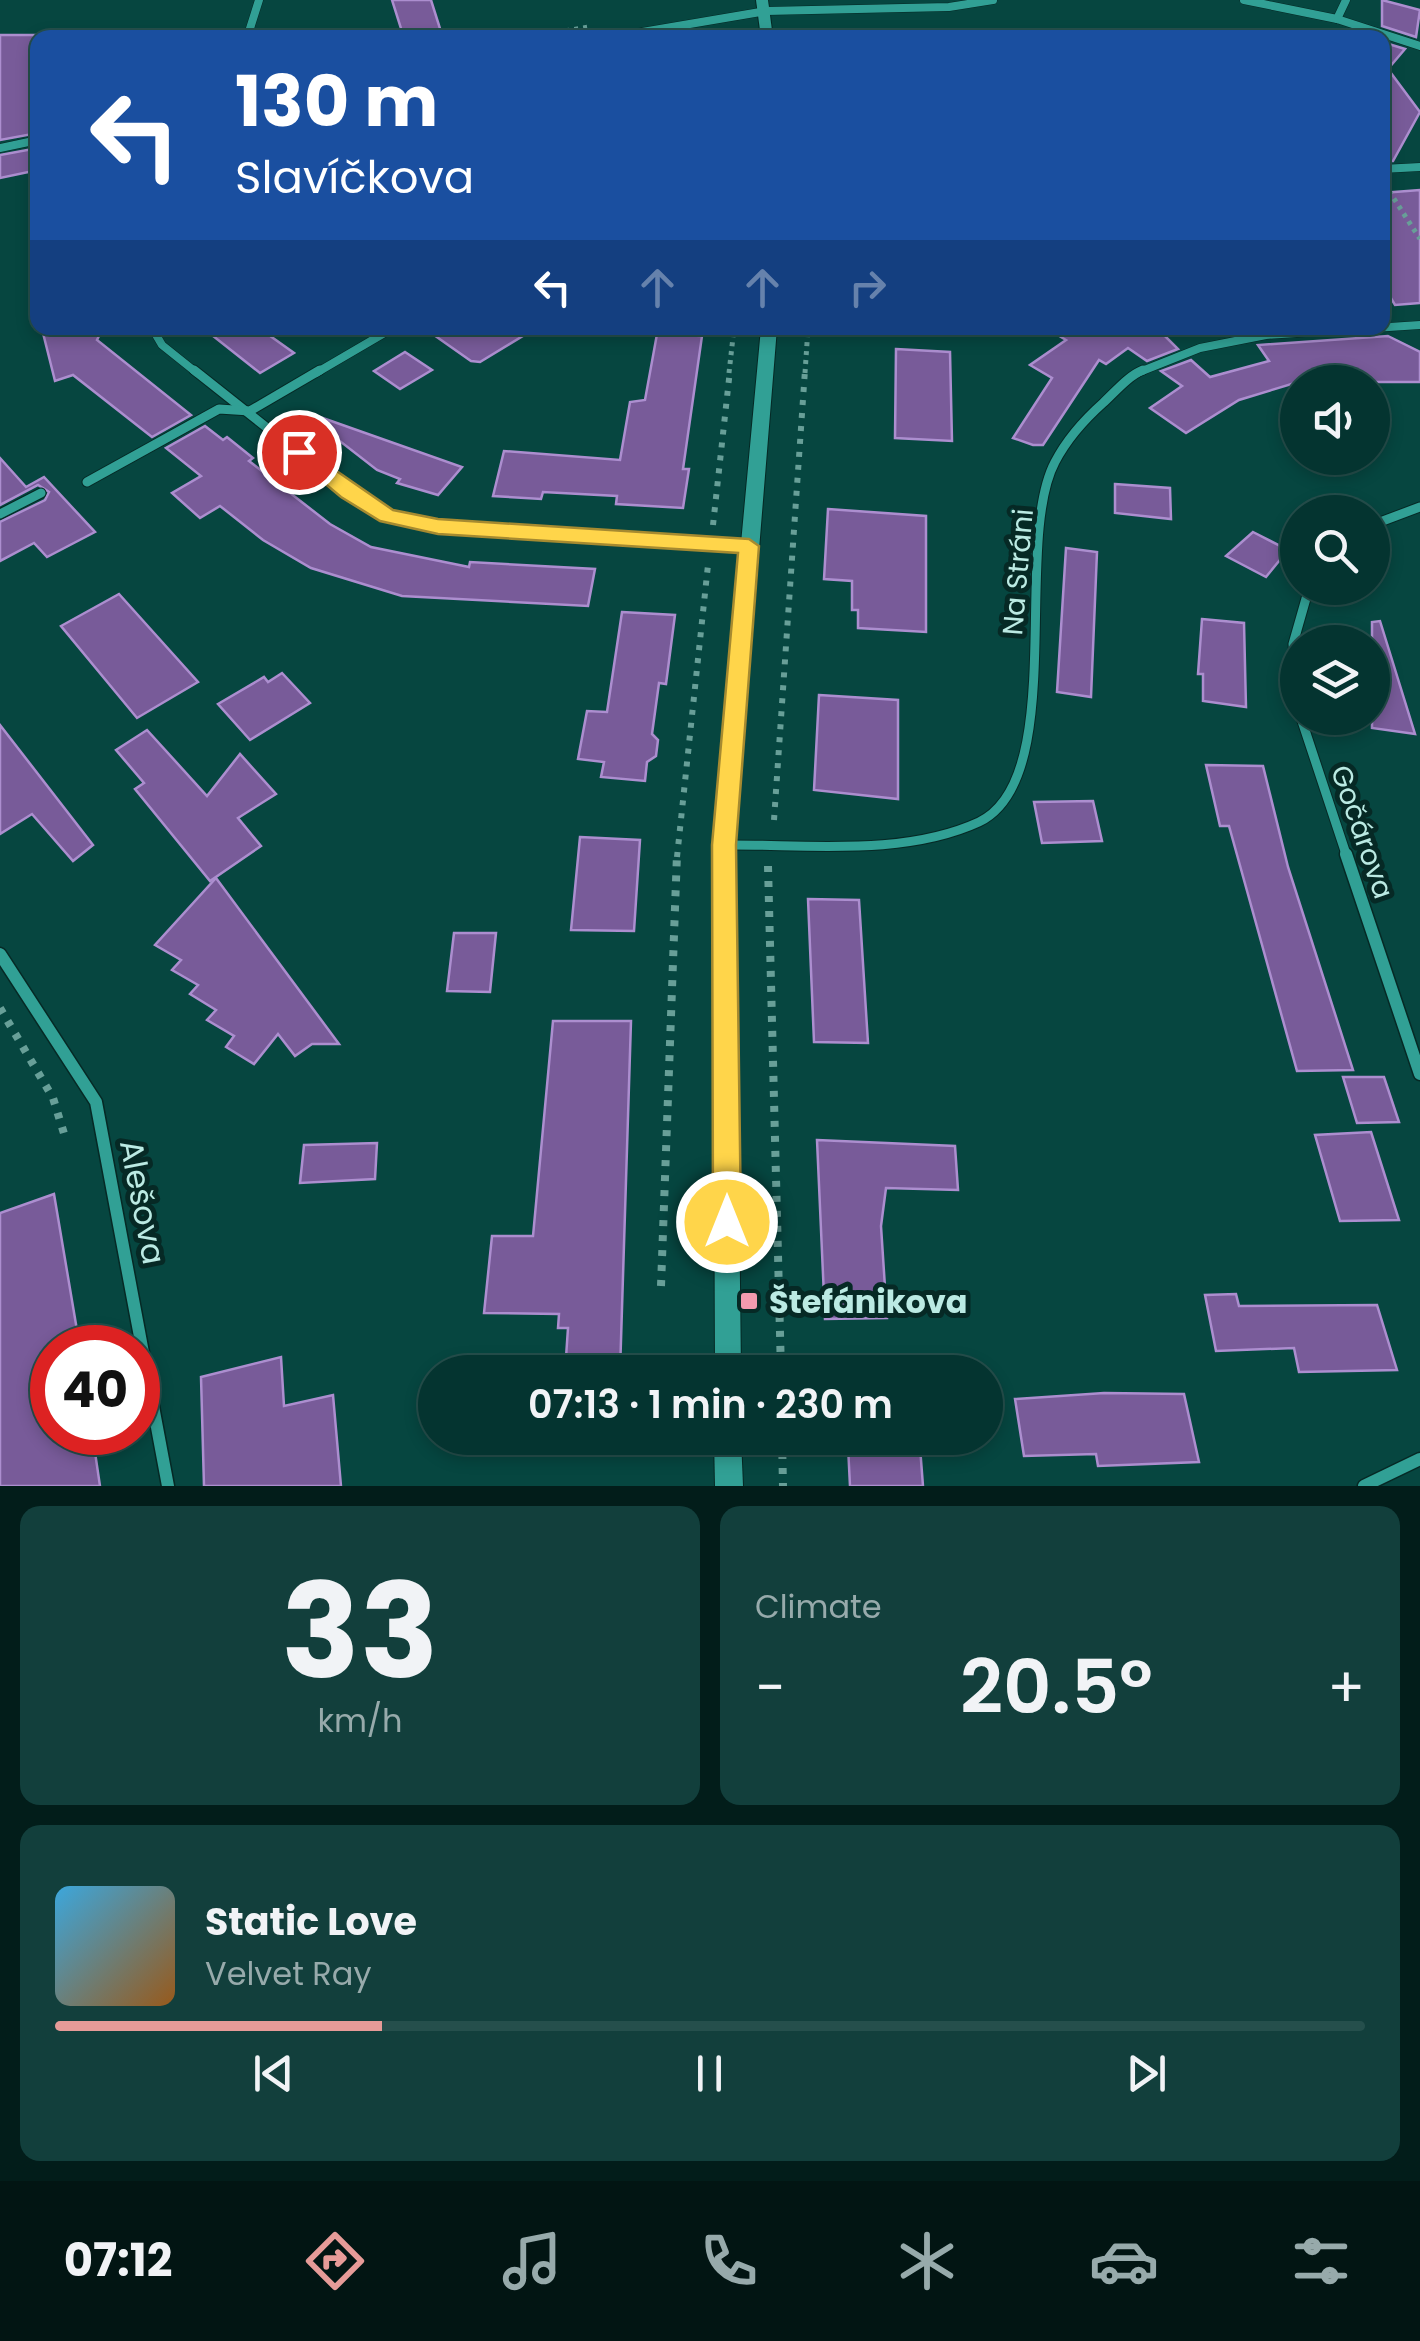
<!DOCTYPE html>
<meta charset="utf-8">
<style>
:root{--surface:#043430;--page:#123f3c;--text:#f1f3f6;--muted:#97aaab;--line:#254f4c;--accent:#e69b98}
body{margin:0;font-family:Poppins,sans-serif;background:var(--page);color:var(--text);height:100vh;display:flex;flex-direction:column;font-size:38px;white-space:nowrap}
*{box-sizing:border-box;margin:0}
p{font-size:32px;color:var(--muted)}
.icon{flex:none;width:55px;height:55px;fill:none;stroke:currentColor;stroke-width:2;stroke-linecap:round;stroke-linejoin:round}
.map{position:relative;height:1486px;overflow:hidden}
.drawer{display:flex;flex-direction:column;gap:20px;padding:20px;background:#021d1a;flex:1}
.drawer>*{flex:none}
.top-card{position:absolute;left:30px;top:30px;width:1360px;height:305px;border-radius:20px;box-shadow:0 5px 15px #0003,0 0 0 2px var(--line);background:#1a4fa0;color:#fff;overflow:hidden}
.tools{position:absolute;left:1280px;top:365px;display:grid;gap:20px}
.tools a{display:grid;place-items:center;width:110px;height:110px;border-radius:50%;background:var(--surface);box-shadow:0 5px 15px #0003,0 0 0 2px var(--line);font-size:50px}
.speed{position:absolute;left:30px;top:1325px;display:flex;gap:20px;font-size:50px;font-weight:700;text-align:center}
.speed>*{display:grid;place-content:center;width:130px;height:130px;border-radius:50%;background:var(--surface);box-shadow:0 5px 15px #0003,0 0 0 2px var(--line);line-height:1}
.speed .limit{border:15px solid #d22;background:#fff;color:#111}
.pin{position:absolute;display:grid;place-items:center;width:85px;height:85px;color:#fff;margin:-42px;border:5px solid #fff;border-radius:50%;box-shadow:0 2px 10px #0007}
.me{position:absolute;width:110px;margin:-55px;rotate:0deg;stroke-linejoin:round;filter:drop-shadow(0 0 8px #0008)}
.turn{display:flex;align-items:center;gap:35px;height:210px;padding:0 40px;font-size:45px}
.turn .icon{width:130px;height:130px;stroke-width:2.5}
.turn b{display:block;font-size:70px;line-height:85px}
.lanes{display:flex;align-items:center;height:95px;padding:0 40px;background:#0003;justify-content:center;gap:50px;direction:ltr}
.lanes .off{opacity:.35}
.big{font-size:75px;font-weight:600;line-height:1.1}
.drawer .widget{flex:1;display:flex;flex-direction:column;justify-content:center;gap:15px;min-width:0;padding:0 35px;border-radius:20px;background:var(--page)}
.drawer .dial{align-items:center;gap:0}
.dial b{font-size:130px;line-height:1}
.song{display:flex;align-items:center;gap:30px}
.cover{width:120px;height:120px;border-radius:15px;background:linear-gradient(135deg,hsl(200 70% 55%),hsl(30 70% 35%))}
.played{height:10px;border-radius:5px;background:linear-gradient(90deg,var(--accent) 25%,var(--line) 25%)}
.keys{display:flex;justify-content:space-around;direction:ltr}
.heat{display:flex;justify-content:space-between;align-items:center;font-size:55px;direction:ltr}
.drawer .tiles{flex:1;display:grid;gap:20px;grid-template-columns:1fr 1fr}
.widget:last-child{grid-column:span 2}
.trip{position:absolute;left:418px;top:1355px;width:585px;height:100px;border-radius:50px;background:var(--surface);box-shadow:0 5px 15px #0003,0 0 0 2px var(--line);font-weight:600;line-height:100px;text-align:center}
.tabs{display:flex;height:160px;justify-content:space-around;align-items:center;background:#021513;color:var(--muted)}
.tabs .icon{width:70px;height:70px}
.tabs .on{color:var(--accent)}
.tabs b{font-size:45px;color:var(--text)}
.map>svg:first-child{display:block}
.building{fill:#785b99;stroke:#ac8ecf;stroke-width:2.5}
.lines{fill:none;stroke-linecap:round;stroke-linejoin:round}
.street-far2-casing{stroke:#062925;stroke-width:9}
.street-far1-casing{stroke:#062925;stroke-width:11}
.street-casing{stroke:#062925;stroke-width:15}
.secondary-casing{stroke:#062925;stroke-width:2}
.path-far2{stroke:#689f98;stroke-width:5;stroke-dasharray:4 5;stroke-linecap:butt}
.path-far1{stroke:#689f98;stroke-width:6;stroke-dasharray:5 8;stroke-linecap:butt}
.path{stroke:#689f98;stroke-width:8;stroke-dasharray:6 9;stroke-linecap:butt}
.street-far2{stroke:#31a095;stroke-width:8}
.street-far1{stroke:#31a095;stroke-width:9}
.street{stroke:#31a095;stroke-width:12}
.secondary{fill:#31a095;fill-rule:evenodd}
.route{fill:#ffd54a;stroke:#a68a30;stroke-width:2.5}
.poi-dot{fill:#f29aae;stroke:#062925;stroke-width:4}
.labels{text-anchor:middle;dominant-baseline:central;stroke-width:10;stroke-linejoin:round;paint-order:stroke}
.street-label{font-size:28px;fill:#bbeae3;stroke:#062925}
.near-street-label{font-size:32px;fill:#bbeae3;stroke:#062925}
.near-poi-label{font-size:32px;font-weight:bold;fill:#bbeae3;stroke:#062925;text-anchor:start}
</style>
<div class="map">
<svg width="1420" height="1486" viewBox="0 0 1420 1486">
<rect width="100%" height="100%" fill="#064640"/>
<g class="building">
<polygon points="392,0 431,0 443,38 404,38"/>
<polygon points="1382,0 1420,10 1416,37 1382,26"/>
<polygon points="0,35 38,35 38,133 0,140"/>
<polygon points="1382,42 1405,49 1388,69 1420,112 1393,161 1382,161"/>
<polygon points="38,148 38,170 0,178 0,155"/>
<polygon points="1420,190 1420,303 1395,305 1382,283 1382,193"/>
<polygon points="46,328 103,328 97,340 191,415 152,437 73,375 55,381 43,333"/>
<polygon points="203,328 259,328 294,353 260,373"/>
<polygon points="424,328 536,328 480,362 471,361"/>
<polygon points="1046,328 1157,328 1178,349 1147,361 1128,348 1106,364 1099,360 1043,445 1033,445 1013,438 1052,378 1030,365 1066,340"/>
<polygon points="657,334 702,336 683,469 689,469 683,508 616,504 617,496 543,492 541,499 493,496 504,451 620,460 630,402 645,400"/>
<polygon points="1388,336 1420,352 1420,382 1298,382 1239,400 1186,433 1150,408 1182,386 1161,371 1191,360 1210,377 1269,361 1258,345"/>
<polygon points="896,349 950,352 952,441 895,438"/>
<polygon points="405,352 432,370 400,389 374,371"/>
<polygon points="317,416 462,467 438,495 397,483 400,479 377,470 314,421"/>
<polygon points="205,426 223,440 227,437 253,458 249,461 330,524 371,547 469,567 470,562 595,569 588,606 402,596 311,568 263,540 220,506 200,518 172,493 201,476 166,448"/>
<polygon points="0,458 26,487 44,477 95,532 47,557 34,543 0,561 0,522 45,500 49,492 38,485 0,505"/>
<polygon points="1115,484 1170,488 1171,519 1115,513"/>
<polygon points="828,509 926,516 926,632 858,628 858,610 852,610 852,581 824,579"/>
<polygon points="1253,532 1288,550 1266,577 1226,556"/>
<polygon points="1066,548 1097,552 1091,697 1057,692"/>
<polygon points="119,594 198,682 137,718 61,626"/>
<polygon points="622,612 675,615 666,684 659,683 652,734 658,740 656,756 647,762 645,781 601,777 604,762 578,759 587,711 607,712"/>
<polygon points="1202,619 1244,623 1246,707 1203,701 1203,674 1198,674"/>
<polygon points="1380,621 1415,734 1372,728 1372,622"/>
<polygon points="282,673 310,703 250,740 218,704 264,677 268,682"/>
<polygon points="819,695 898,700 898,799 814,790"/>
<polygon points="0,725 93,845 73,861 32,814 0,834"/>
<polygon points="147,730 207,796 240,754 276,794 238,818 261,846 210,881 135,789 144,783 116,750"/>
<polygon points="1206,765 1263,766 1288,867 1353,1070 1297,1071 1229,826 1220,826"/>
<polygon points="1093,801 1102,841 1042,843 1034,802"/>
<polygon points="580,837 640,840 634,931 571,930"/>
<polygon points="216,878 339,1044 312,1044 295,1056 278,1034 254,1064 226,1047 234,1036 207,1020 216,1010 190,994 198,985 172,970 181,960 155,945"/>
<polygon points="808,899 859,900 868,1043 814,1042"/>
<polygon points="454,933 496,933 490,992 447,991"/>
<polygon points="553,1021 631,1021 620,1372 565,1372 568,1328 558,1328 559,1314 484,1313 492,1236 533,1236"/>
<polygon points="1343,1077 1384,1077 1399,1122 1357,1123"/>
<polygon points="1371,1132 1399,1220 1340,1221 1315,1135"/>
<polygon points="817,1140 955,1146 958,1190 886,1188 881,1226 887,1318 825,1319"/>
<polygon points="377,1143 375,1179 300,1183 304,1145"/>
<polygon points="54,1194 80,1348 52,1348 52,1432 92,1432 100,1486 0,1486 0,1213"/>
<polygon points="1236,1294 1239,1306 1377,1305 1397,1370 1299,1372 1294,1348 1216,1351 1205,1295"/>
<polygon points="281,1357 284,1406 333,1395 341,1486 204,1486 201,1377"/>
<polygon points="1104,1393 1184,1394 1199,1462 1098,1466 1096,1454 1024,1456 1015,1399"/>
<polygon points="848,1446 920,1447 923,1486 850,1486"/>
</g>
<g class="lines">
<g class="street-far2-casing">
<g id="street-far2">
<polyline points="1244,0 1337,19 1420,46"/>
<polyline points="1337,19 1346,0"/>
<polyline points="247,38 259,0"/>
<polyline points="607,38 766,11 949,7 993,0"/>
<polyline points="0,148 38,140"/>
<polyline points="1382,169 1420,167"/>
<polyline points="152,328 162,345 197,373"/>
<polyline points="316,373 393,328"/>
<polyline points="1137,373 1200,348 1266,335 1420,325"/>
</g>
</g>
<g class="street-far1-casing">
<g id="street-far1">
<polyline points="194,370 348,492 387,515 438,527 749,547"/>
<polyline points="87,482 219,409 250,411 320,370"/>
<polyline points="0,514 41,493"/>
<polyline points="1372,525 1420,507"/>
<polyline points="1298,703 1293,644 1309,588"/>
<polyline points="1301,718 1347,857"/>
<path d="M724,845C805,844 903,857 979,822C1069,779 1012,543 1055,462C1066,441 1085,419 1103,403C1115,392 1128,376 1143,370"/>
</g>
</g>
<g class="street-casing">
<g id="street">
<polyline points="1346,854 1420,1074"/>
<polyline points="0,954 96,1102 168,1486"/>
<polyline points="1364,1486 1420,1459"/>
</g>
</g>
<g class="secondary-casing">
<g id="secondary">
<polygon points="756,0 768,0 773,38 761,38"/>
<polygon points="761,328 777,328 735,845 741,1372 715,1372 713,845"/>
<polygon points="714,1438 741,1438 743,1486 715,1486"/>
</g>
</g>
<g class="path-far2">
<polyline points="521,38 589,27"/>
<polyline points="1389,191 1420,239"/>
<polyline points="729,373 734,328"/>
<polyline points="805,373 808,328"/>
</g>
<g class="path-far1">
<polyline points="713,525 730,370"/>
<polyline points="774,820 805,370"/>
<polyline points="677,857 708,565"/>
</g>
<g class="path">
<polyline points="768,866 781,1372"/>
<polyline points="0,1008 53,1098 66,1140"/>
<polyline points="661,1286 677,854"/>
<polyline points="782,1438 783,1486"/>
</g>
<use href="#street-far2" class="street-far2"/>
<use href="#street-far1" class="street-far1"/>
<use href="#street" class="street"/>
<use href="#secondary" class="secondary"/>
</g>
<polygon class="route" points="299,445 393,510 438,519 749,539 759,546 736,845 741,1222 737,1232 727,1236 717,1232 713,1222 712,845 738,553 438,534 380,521 341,497 292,456 292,447"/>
<rect class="poi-dot" x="739" y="1291" width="20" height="20" rx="5"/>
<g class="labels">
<g class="street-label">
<text transform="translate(1018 572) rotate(-85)">Na Stráni</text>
<text transform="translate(1362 832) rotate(71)">Gočárova</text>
</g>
<g class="near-street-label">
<text transform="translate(143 1202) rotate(79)">Alešova</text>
</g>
<g class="near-poi-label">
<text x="769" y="1301">Štefánikova</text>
</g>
</g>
</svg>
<div class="tools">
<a><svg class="icon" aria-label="sound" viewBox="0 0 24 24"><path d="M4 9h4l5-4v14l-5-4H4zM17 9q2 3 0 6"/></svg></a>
<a><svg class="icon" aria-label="search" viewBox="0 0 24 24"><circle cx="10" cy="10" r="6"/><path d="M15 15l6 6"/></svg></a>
<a><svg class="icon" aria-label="layers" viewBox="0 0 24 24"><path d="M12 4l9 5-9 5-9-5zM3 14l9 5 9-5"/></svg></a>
</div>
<div class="speed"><div class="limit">40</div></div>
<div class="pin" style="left:299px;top:452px;background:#d93025"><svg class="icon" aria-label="arrive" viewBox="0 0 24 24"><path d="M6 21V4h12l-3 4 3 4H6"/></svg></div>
<svg class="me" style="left:727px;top:1222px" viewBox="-20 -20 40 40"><circle r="17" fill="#ffd54a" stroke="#fff" stroke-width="3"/><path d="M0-11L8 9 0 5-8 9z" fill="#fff"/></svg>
<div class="trip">07:13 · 1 min · 230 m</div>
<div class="top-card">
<div class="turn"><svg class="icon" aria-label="left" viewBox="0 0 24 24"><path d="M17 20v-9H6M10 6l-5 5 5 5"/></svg><div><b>130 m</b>Slavíčkova</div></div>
<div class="lanes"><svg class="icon" aria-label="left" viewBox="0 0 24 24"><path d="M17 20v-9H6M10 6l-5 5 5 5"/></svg><svg class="icon off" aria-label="ahead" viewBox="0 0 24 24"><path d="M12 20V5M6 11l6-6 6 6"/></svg><svg class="icon off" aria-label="ahead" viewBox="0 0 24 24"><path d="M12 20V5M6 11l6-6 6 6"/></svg><svg class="icon off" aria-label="right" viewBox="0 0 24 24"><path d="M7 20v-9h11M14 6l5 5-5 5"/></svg></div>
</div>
</div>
<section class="drawer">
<div class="tiles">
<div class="widget dial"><b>33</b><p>km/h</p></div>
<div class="widget"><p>Climate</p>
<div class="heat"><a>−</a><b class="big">20.5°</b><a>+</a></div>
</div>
<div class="widget">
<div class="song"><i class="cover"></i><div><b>Static Love</b><p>Velvet Ray</p></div></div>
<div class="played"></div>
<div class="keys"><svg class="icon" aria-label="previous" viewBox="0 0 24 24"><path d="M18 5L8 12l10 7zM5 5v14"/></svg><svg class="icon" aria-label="pause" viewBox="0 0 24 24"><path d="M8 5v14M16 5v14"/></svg><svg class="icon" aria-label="next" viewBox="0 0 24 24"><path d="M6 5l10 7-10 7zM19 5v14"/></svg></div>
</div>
</div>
</section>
<nav class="tabs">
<b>07:12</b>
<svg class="icon on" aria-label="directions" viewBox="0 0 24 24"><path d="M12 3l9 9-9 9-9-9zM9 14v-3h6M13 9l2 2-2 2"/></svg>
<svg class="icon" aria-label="music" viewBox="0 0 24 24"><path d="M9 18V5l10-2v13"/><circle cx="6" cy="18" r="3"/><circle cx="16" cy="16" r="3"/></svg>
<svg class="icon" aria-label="phone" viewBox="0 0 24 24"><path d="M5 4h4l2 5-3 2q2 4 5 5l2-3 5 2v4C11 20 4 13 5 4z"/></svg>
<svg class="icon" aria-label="climate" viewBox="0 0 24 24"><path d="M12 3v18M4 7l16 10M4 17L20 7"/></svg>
<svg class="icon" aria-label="car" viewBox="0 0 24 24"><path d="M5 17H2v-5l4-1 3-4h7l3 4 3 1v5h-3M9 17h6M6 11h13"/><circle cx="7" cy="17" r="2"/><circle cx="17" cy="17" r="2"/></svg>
<svg class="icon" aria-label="filters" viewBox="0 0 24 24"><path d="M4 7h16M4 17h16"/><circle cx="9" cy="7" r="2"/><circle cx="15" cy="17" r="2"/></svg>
</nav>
